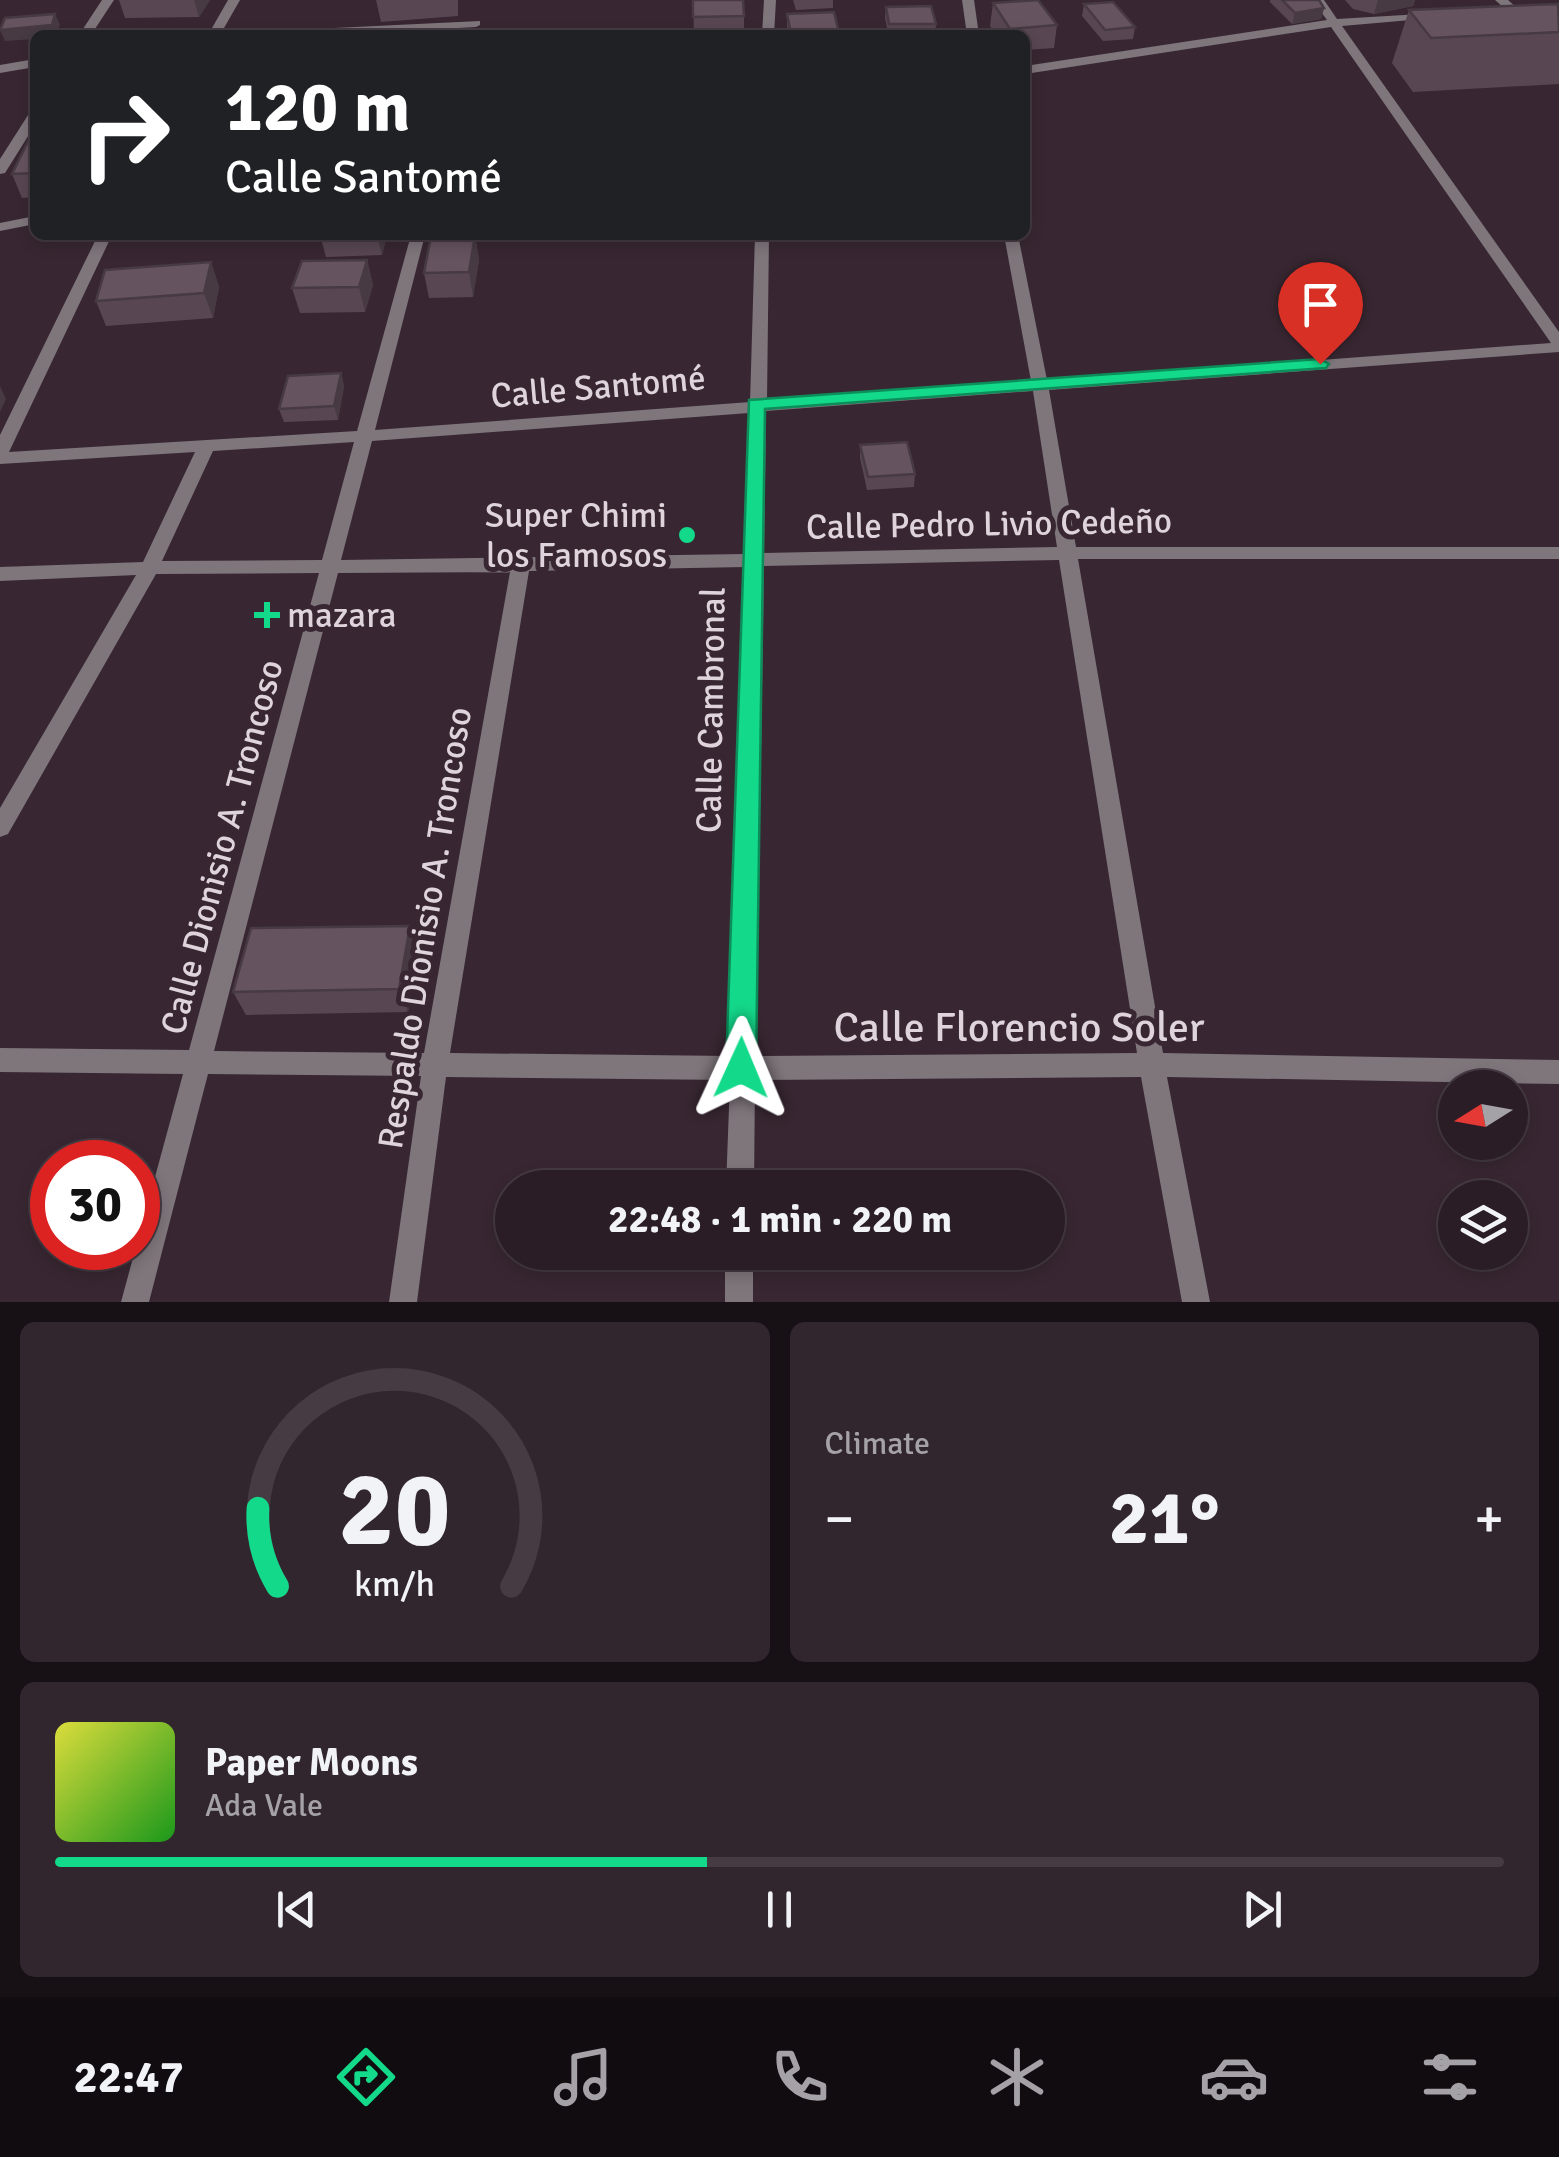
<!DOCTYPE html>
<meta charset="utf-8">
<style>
:root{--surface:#2a1d26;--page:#32262e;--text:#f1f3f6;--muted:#a5a2a7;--line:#463b43;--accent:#13d98a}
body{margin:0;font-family:Signika,sans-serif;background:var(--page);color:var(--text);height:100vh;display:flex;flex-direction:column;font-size:38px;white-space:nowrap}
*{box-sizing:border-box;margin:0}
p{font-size:32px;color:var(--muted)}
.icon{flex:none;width:55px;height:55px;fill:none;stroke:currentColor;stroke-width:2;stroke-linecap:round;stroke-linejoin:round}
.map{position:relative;height:1302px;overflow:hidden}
.side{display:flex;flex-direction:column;gap:20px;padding:20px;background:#171015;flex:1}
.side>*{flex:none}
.top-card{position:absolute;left:30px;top:30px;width:1000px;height:210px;border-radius:15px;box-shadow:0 5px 15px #0003,0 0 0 2px var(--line);background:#202124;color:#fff;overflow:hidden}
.needle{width:65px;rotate:259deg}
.buttons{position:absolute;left:1438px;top:1070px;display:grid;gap:20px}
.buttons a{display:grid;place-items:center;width:90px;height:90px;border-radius:50%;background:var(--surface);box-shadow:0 5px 15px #0003,0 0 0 2px var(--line);font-size:50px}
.speed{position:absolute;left:30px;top:1140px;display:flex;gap:20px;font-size:50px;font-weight:700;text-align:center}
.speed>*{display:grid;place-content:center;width:130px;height:130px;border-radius:50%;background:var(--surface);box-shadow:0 5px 15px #0003,0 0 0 2px var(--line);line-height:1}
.speed .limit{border:15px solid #d22;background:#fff;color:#111}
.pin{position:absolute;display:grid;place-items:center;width:85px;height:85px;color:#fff;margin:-102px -42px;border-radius:50% 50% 50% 0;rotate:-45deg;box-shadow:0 0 10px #0007}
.pin .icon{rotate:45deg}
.me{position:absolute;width:110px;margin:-55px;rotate:1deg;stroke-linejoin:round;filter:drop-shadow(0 0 8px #0008)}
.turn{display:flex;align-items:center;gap:35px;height:210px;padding:0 30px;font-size:45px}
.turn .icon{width:130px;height:130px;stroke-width:2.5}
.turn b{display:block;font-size:70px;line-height:85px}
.big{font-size:75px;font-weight:800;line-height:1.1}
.side .card{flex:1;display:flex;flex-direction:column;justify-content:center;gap:15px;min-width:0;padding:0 35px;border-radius:15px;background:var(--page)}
.side .dial{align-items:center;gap:0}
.dial svg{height:260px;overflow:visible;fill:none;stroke:var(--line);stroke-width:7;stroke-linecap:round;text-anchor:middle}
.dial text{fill:var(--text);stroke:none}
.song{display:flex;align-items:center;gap:30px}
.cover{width:120px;height:120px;border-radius:15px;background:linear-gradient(135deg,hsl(60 70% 55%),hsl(120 70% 35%))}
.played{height:10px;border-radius:5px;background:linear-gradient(90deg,var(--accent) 45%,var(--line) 45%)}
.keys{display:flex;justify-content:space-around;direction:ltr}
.heat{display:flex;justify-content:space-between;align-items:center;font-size:55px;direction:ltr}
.side .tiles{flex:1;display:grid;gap:20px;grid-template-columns:1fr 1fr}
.card:last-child{grid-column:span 2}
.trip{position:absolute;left:495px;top:1170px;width:570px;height:100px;border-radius:50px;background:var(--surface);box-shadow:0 5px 15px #0003,0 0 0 2px var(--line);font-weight:800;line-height:100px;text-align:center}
.tabs{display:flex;height:160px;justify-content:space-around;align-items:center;background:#110c0f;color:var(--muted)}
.tabs .icon{width:70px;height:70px}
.tabs .current{color:var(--accent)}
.tabs b{font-size:45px;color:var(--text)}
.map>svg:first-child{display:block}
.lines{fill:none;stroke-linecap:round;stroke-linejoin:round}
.street{fill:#7f767c;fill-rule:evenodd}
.wall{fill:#584753}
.shaded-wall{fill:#473a43}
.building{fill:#665360;stroke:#473a43;stroke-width:2.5}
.route{fill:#13d98a;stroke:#0c8d5a;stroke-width:2.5}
.poi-dot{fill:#13d98a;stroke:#382732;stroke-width:4}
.labels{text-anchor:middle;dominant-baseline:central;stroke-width:10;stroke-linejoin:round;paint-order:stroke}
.street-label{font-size:35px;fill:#dfd4db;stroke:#382732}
.poi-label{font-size:35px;fill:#dfd4db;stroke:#382732;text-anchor:end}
.near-street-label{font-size:42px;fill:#dfd4db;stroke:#382732}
</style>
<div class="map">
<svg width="1559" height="1302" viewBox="0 0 1559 1302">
<rect width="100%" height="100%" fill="#382732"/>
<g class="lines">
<g class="street">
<polygon points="102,0 114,0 91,35 79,35"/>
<polygon points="228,0 240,0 220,35 208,35"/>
<polygon points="764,0 776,0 774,35 762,35"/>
<polygon points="962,0 974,0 979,35 967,35"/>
<path d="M1312,0H1324L1337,19L1438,13V17L1434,18L1342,26L1559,332V352L1049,390L1076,547H1559V559H1078L1163,1053L1559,1060V1084L1167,1077L1210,1302H1182L1141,1077L755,1080L754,1188H726L730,1080L446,1077L417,1302H389L421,1076L208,1074L149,1302H121L183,1074L0,1072V1048L189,1050L319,573L156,574L8,834L0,837V808L136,575L0,581V567L143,562L195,452L0,464V435L98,235H112L9,452L357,431L411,235H425L375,430L750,402L755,235H769L767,401L1031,381L1004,235H1018L1047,380L1551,343L1331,27L1025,74V66L1327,20ZM1033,391L1057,547L764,553L766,411ZM749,413L745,554L341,560L372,441ZM354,442L322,560L162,561L213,451ZM1059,560L1137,1053L756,1056L764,566ZM745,567L730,1056L450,1053L529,571ZM510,572L424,1053L214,1051L338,573Z"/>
<polygon points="1495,0 1508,0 1559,45 1559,55"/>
<polygon points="480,21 480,25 476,27 332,35 266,35 272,31"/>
<polygon points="35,59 35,67 0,73 0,65"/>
<polygon points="35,111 35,125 5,173 0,174 0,159 30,112"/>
<polygon points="35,216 35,224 0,231 0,223"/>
<rect x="725" y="1252" width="28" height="50"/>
</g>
</g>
<g class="wall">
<polygon points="119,0 210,0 199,17 125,18"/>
<polygon points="376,0 458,0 458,16 381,22"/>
<polygon points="693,0 744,16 744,35 694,35"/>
<polygon points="793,0 833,0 833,8 796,10"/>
<polygon points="1270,0 1319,0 1324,8 1321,19 1292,24 1270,2"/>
<polygon points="1345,0 1415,0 1413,6 1374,14 1353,9"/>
<polygon points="993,3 1057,25 1054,48 1025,50 1025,35 996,35 990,26"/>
<polygon points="1084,4 1135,27 1133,39 1103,41 1082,16"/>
<polygon points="1559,5 1559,84 1413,92 1392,63 1409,10"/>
<polygon points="886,7 936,24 935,35 874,35 874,33 888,32 885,18"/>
<polygon points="787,14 839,33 839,35 787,35"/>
<polygon points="35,133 35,197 22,198 12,174"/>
<polygon points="320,235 387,235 382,255 326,257"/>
<polygon points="475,235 479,260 473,297 429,298 424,273"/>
<polygon points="367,260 373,285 365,312 300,313 292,288"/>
<polygon points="211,262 219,287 213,318 106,326 96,301"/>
<polygon points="341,373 344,386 338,420 284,422 279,409"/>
<polygon points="860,445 915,474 914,487 867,490 860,458"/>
<polygon points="410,926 419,950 408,1012 246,1015 233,992"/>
</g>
<g class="shaded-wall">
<polygon points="194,0 210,0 199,17"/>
<polygon points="1378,0 1415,0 1413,6 1374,14"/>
<polygon points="1324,8 1321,19 1292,24 1295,13"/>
<polygon points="55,14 60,25 56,35 35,35 35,39 5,41 0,30"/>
<polygon points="377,235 387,235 382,255"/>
<polygon points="475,235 479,260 473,297 469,272"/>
<polygon points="367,260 373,285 365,312 359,287"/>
<polygon points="211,262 219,287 213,318 204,293"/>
<polygon points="341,373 344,386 338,420 334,406"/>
<polygon points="0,386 6,399 0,412"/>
<polygon points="410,926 419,950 408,1012 399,989"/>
</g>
<g class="building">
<polygon points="693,0 743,0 744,16 693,17"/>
<polygon points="1038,0 1057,25 1010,29 993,3"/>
<polygon points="1282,0 1319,0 1324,8 1295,13"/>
<polygon points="1113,2 1135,27 1105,30 1084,4"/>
<polygon points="1558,4 1559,32 1431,38 1409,10"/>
<polygon points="931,6 936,24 889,24 886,7"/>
<polygon points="834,12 839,33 791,34 787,14"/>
<polygon points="55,14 52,25 0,30 5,18"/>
<polygon points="907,30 910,35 875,35 874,33"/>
<polygon points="32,133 35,133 35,173 12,174"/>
<polygon points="475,235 469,272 424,273 431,236"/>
<polygon points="367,260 359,287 292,288 302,261"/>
<polygon points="211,262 204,293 96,301 105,270"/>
<polygon points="341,373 334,406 279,409 288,376"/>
<polygon points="907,442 915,474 868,477 860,445"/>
<polygon points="410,926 399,989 233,992 251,928"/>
</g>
<polygon class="route" points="1320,359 1329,364 1326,368 765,409 756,1068 751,1078 741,1082 731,1078 726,1068 749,400"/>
<g class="poi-dot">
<circle cx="687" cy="535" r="10"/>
<path d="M262 600h10v10h10v10h-10v10h-10v-10h-10v-10h10z"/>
</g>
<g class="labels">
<g class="street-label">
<text transform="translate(598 387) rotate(-5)">Calle Santomé</text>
<text transform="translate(989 524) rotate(-1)">Calle Pedro Livio Cedeño</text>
<text transform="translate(711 710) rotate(-89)">Calle Cambronal</text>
<text transform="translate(222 847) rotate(-75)">Calle Dionisio A. Troncoso</text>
<text transform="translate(425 928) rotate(-81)">Respaldo Dionisio A. Troncoso</text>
</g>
<g class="poi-label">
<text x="667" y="515">Super Chimi<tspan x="667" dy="40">los Famosos</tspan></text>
<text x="287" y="615" text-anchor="start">mazara</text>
</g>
<g class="near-street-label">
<text x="1019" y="1027">Calle Florencio Soler</text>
</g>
</g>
</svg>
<div class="buttons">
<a><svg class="needle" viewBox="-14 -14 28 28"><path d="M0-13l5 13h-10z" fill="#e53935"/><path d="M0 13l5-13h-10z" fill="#a5a2a7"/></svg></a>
<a><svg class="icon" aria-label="layers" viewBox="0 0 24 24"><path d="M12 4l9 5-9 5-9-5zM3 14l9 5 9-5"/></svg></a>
</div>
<div class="speed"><div class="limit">30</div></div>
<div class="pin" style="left:1320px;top:364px;background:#d93025"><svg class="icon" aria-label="arrive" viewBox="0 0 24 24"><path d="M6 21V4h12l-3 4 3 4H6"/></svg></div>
<svg class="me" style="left:741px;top:1068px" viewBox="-20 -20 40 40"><path d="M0-17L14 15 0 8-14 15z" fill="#13d98a" stroke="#fff" stroke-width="4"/></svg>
<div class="trip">22:48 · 1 min · 220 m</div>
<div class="top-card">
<div class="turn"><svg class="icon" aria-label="right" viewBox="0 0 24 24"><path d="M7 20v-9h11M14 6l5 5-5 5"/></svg><div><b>120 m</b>Calle Santomé</div></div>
</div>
</div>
<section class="side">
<div class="tiles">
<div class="card dial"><svg viewBox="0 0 100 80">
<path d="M14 69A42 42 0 1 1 86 69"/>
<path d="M14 69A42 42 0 0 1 8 45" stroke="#13d98a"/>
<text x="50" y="56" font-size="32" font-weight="700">20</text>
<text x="50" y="72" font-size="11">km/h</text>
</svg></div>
<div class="card"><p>Climate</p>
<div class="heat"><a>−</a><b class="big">21°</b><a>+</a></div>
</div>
<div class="card">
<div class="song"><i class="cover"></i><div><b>Paper Moons</b><p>Ada Vale</p></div></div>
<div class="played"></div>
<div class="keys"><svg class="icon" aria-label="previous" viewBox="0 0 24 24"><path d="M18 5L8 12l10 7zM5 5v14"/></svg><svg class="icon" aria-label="pause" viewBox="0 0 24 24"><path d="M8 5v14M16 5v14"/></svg><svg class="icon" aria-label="next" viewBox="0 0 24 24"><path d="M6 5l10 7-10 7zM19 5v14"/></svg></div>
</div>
</div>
</section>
<nav class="tabs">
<b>22:47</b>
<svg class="icon current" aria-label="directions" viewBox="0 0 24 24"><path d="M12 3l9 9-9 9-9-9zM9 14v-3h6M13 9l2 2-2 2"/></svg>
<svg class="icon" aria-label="music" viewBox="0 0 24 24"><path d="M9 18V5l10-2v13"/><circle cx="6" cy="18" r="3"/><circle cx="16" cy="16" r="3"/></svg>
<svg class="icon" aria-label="phone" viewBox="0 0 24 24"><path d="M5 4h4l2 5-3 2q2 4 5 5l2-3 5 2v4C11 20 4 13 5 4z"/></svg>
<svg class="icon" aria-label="climate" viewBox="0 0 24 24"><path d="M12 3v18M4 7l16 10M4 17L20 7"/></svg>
<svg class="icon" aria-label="car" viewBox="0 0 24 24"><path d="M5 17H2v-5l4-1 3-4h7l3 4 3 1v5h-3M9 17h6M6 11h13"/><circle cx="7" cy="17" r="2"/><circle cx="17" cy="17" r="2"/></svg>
<svg class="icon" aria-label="filters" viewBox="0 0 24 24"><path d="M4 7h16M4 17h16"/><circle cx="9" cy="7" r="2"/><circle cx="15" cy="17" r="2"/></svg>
</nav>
